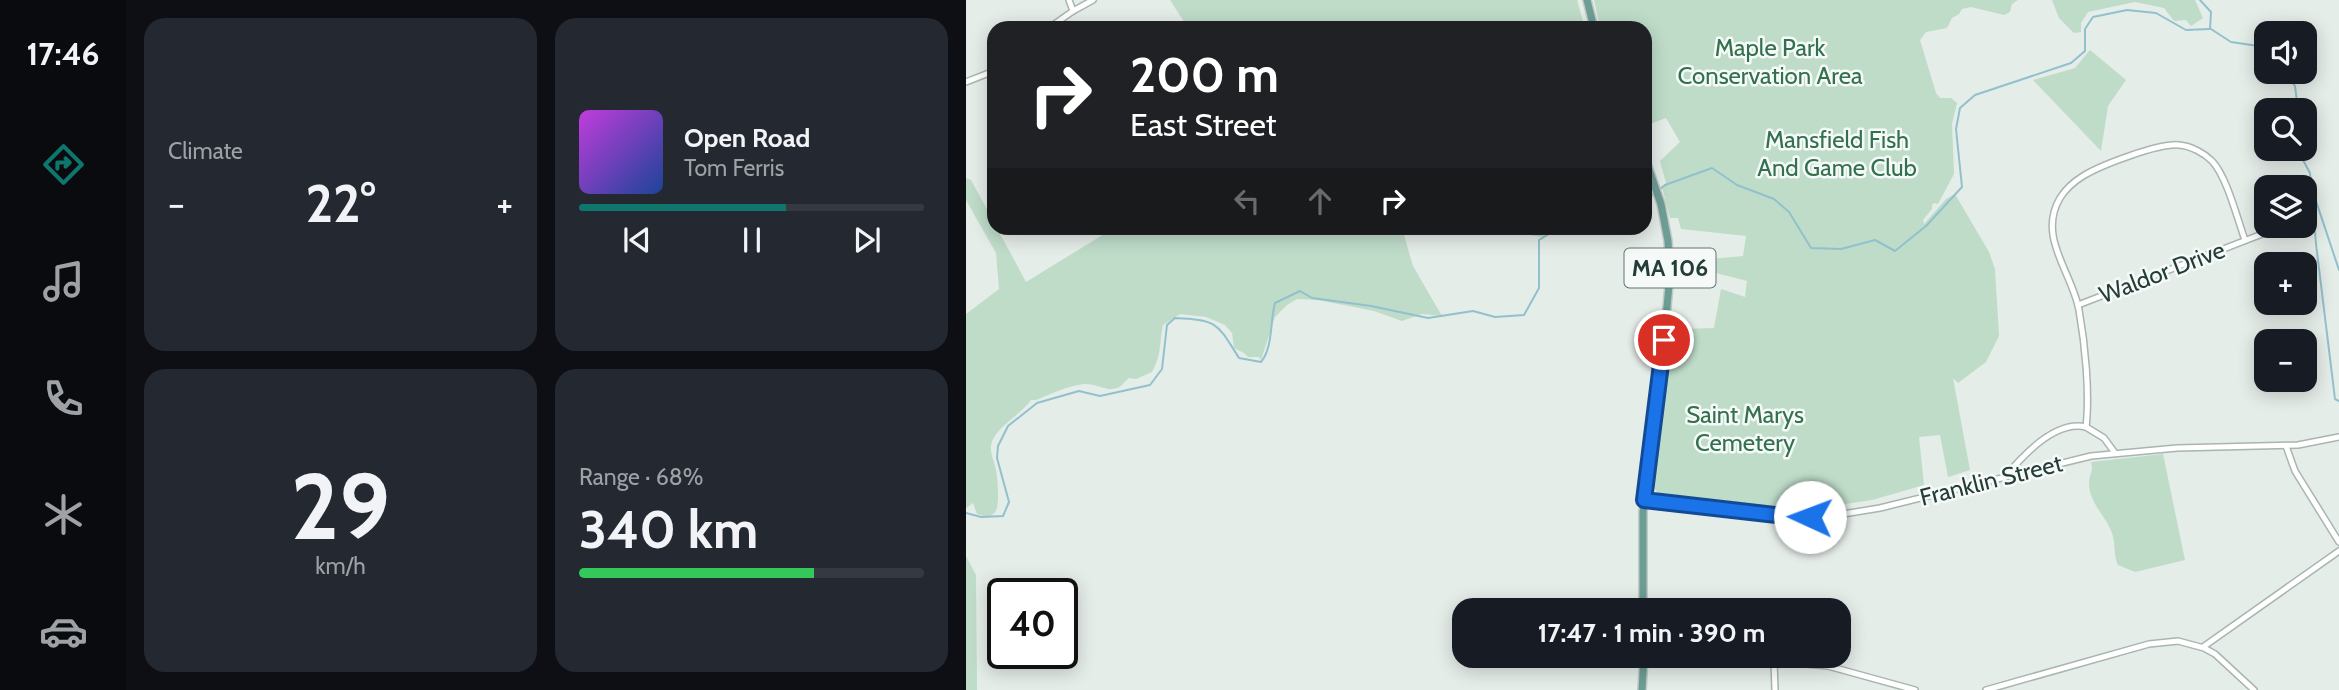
<!DOCTYPE html>
<meta charset="utf-8">
<style>
:root{--surface:#171b24;--page:#242831;--text:#f1f3f6;--muted:#9ea1a6;--line:#363941;--accent:#0f766e}
body{margin:0;font-family:Cabin,sans-serif;background:var(--page);color:var(--text);height:100vh;display:flex;flex-direction:column;font-size:26px;white-space:nowrap}
*{box-sizing:border-box;margin:0}
p{font-size:23px;color:var(--muted)}
.icon{flex:none;width:38px;height:38px;fill:none;stroke:currentColor;stroke-width:2;stroke-linecap:round;stroke-linejoin:round}
.map{position:relative;flex:1;overflow:hidden}
.sheet{display:flex;flex-direction:column;gap:18px;padding:18px;background:#0d0f14;width:840px}
.sheet>*{flex:none}
.banner{position:absolute;left:21px;top:21px;width:665px;height:214px;border-radius:21px;box-shadow:0 4px 18px #0003;background:#202124;color:#fff;overflow:hidden}
.buttons{position:absolute;left:1288px;top:21px;display:grid;gap:14px}
.buttons a{display:grid;place-items:center;width:63px;height:63px;border-radius:14px;background:var(--surface);box-shadow:0 4px 18px #0003;font-size:35px}
.speed{position:absolute;left:21px;top:578px;display:flex;gap:14px;font-size:35px;font-weight:700;text-align:center}
.speed>*{display:grid;place-content:center;width:91px;height:91px;border-radius:50%;background:var(--surface);box-shadow:0 4px 18px #0003;line-height:1}
.speed .limit{border:4px solid #111;border-radius:10px;background:#fff;color:#111}
.pin{position:absolute;display:grid;place-items:center;width:60px;height:60px;color:#fff;margin:-30px;border:4px solid #fff;border-radius:50%;box-shadow:0 2px 7px #0007}
.me{position:absolute;width:77px;margin:-38px;rotate:272deg;stroke-linejoin:round;filter:drop-shadow(0 0 5px #0008)}
.turn{display:flex;align-items:center;gap:24px;height:147px;padding:0 28px;font-size:32px}
.turn .icon{width:91px;height:91px;stroke-width:2.5}
.turn b{display:block;font-size:49px;line-height:60px}
.lanes{display:flex;align-items:center;height:66px;padding:0 28px;background:#0003;justify-content:center;gap:35px;direction:ltr}
.lanes .off{opacity:.35}
.big{font-size:52px;font-weight:700;line-height:1.1}
.sheet .widget{flex:1;display:flex;flex-direction:column;justify-content:center;gap:10px;min-width:0;padding:0 24px;border-radius:21px;background:var(--page)}
.sheet .dial{align-items:center;gap:0}
.dial b{font-size:91px;line-height:1}
.song{display:flex;align-items:center;gap:21px}
.cover{width:84px;height:84px;border-radius:10px;background:linear-gradient(135deg,hsl(290 70% 55%),hsl(220 70% 35%))}
.played{height:7px;border-radius:4px;background:linear-gradient(90deg,var(--accent) 60%,var(--line) 60%)}
.keys{display:flex;justify-content:space-around;direction:ltr}
.heat{display:flex;justify-content:space-between;align-items:center;font-size:38px;direction:ltr}
.charge{height:10px;border-radius:5px;background:linear-gradient(90deg,#34c759 68%,var(--line) 0)}
.sheet .tiles{flex:1;display:grid;gap:18px;grid-template-columns:repeat(2,1fr)}
.trip{position:absolute;left:486px;top:598px;width:399px;height:70px;border-radius:21px;background:var(--surface);box-shadow:0 4px 18px #0003;font-weight:700;line-height:70px;text-align:center}
main{display:flex;flex:1;min-height:0}
.tabs{display:flex;flex-direction:column;width:126px;justify-content:space-around;align-items:center;background:#090b0e;color:var(--muted)}
.tabs .icon{width:49px;height:49px}
.tabs .active{color:var(--accent)}
.tabs b{font-size:32px;color:var(--text)}
.map>svg:first-child{display:block}
.green{fill:#bfdcc9}
.lines{fill:none;stroke-linecap:round;stroke-linejoin:round}
.stream{stroke:#92c0cc;stroke-width:2}
.minor-casing{stroke:#a8b5b0;stroke-width:8}
.major-casing{stroke:#c2c9c7;stroke-width:10}
.minor{stroke:#fff;stroke-width:5}
.major{stroke:#6d9e95;stroke-width:7}
.route-casing{stroke:#114b97;stroke-width:18}
.route{stroke:#1a73e8;stroke-width:12}
.labels{text-anchor:middle;dominant-baseline:central;stroke-width:5;stroke-linejoin:round;paint-order:stroke}
.shield{fill:#f5f9f7;stroke:#637571;stroke-width:2}
.shield-label{font-size:23px;font-weight:bold;fill:#253d38}
.park-label{font-size:24px;fill:#33704e;stroke:#f5f9f7}
.street-label{font-size:24px;fill:#253d38;stroke:#f5f9f7}
</style>
<main>
<nav class="tabs">
<b>17:46</b>
<svg class="icon active" aria-label="directions" viewBox="0 0 24 24"><path d="M12 3l9 9-9 9-9-9zM9 14v-3h6M13 9l2 2-2 2"/></svg>
<svg class="icon" aria-label="music" viewBox="0 0 24 24"><path d="M9 18V5l10-2v13"/><circle cx="6" cy="18" r="3"/><circle cx="16" cy="16" r="3"/></svg>
<svg class="icon" aria-label="phone" viewBox="0 0 24 24"><path d="M5 4h4l2 5-3 2q2 4 5 5l2-3 5 2v4C11 20 4 13 5 4z"/></svg>
<svg class="icon" aria-label="climate" viewBox="0 0 24 24"><path d="M12 3v18M4 7l16 10M4 17L20 7"/></svg>
<svg class="icon" aria-label="car" viewBox="0 0 24 24"><path d="M5 17H2v-5l4-1 3-4h7l3 4 3 1v5h-3M9 17h6M6 11h13"/><circle cx="7" cy="17" r="2"/><circle cx="17" cy="17" r="2"/></svg>
</nav>
<section class="sheet">
<div class="tiles">
<div class="widget"><p>Climate</p>
<div class="heat"><a>−</a><b class="big">22°</b><a>+</a></div>
</div>
<div class="widget">
<div class="song"><i class="cover"></i><div><b>Open Road</b><p>Tom Ferris</p></div></div>
<div class="played"></div>
<div class="keys"><svg class="icon" aria-label="previous" viewBox="0 0 24 24"><path d="M18 5L8 12l10 7zM5 5v14"/></svg><svg class="icon" aria-label="pause" viewBox="0 0 24 24"><path d="M8 5v14M16 5v14"/></svg><svg class="icon" aria-label="next" viewBox="0 0 24 24"><path d="M6 5l10 7-10 7zM19 5v14"/></svg></div>
</div>
<div class="widget dial"><b>29</b><p>km/h</p></div>
<div class="widget"><p>Range · 68%</p><b class="big">340 km</b><div class="charge"></div></div>
</div>
</section>
<div class="map">
<svg width="1373" height="690" viewBox="0 0 1373 690">
<rect width="100%" height="100%" fill="#e5ede9"/>
<g class="green">
<polygon points="204,0 611,0 619,28 222,28"/>
<path d="M628,0H1052L1046,4L1044,12L1038,15L1005,7L996,9L993,14L986,18L981,28L960,32L954,40L970,93L974,98H985L991,103L986,124L988,174L972,204L968,203L966,205V209L957,220L958,224L980,199L989,194L1023,252L1029,269L1033,336L1020,362L992,383L987,378L1004,470L982,477L974,435L953,437L958,485L906,500L879,504L878,509C816,516 753,502 691,492L688,488L705,338L715,339L717,329L748,328L755,289L779,297L781,281L746,272L744,259L777,256L780,236L715,229L712,218H704L696,187L700,183L694,161L714,142L700,118L679,126V28H634Z"/>
<polygon points="1086,0 1229,0 1237,18 1225,26 1220,20 1208,21 1198,8 1169,2 1122,12 1115,23 1115,32 1108,33 1093,18"/>
<polygon points="1124,50 1160,80 1142,106 1135,151 1067,80 1109,68"/>
<path d="M0,178L5,180L28,222V228H31L60,282L148,228H436L447,266L476,316L456,314L436,321L408,311L352,300L331,299L321,305L309,317L295,360L293,357H282L278,353L268,348L266,333L259,325L240,317L214,314L197,325C193,344 196,354 186,372L170,379L163,378C159,381 155,387 151,388C142,392 129,383 118,384C101,386 85,394 70,400H65C56,414 28,428 25,445C24,452 27,459 29,466C32,477 32,489 32,499C31,509 32,512 22,517L11,514L7,503L0,508V314L33,289L30,253L0,200Z"/>
<polygon points="515,228 596,228 576,237"/>
<path d="M1197,454L1219,560L1169,572L1152,565C1147,555 1150,544 1146,533C1140,516 1123,503 1123,483C1123,475 1128,471 1125,462Z"/>
<polygon points="0,556 10,575 11,690 0,690"/>
</g>
<g class="lines">
<g class="stream">
<polyline points="1234,0 1245,12 1244,29"/>
<polyline points="1245,29 1265,42 1299,47 1300,48"/>
<polyline points="1318,72 1329,86 1332,110"/>
<polyline points="1331,149 1344,173 1350,244 1369,399 1373,401"/>
<polyline points="694,189 699,185 746,168 771,185 808,199 823,212 845,248 875,249 909,240 929,251 960,226 996,187 990,129 994,108 1009,95 1105,63 1119,51 1119,29 1127,17 1161,10 1190,13 1220,30 1244,29"/>
<polyline points="1347,192 1373,270"/>
<polyline points="679,201 689,193"/>
<polyline points="604,228 612,234 633,228"/>
<path d="M0,513L15,517L37,516L43,502L31,458L32,446L42,426L71,403L113,391L134,396L184,385L196,369L201,325L209,318C252,320 251,323 273,358L295,362C307,348 304,321 309,303L334,291L346,298L405,306L462,318L507,311L529,317L558,315L573,288V240L593,228"/>
</g>
<g class="minor-casing">
<g id="minor">
<polyline points="103,0 107,11"/>
<polyline points="83,28 107,11 127,0"/>
<polyline points="0,82 28,71"/>
<polyline points="1112,305 1304,231 1320,233"/>
<polyline points="1320,446 1329,471 1373,542"/>
<path d="M1149,453L1138,438L1120,427C1124,393 1119,344 1113,310C1106,272 1071,237 1094,198C1099,190 1109,181 1117,176C1135,165 1193,143 1213,145C1225,146 1238,153 1246,161C1261,177 1271,218 1279,240"/>
<path d="M1039,477C1057,455 1089,420 1120,427"/>
<polyline points="678,500 818,516 871,515 914,508 1125,456 1211,448 1332,445 1373,437"/>
<polyline points="1237,647 1373,551"/>
<polyline points="749,656 862,666 949,690"/>
<polyline points="808,661 809,690"/>
<polyline points="1020,690 1183,644 1212,641 1238,648 1249,654 1288,690"/>
</g>
</g>
<g class="major-casing">
<g id="major">
<polyline points="621,0 628,28"/>
<polyline points="677,611 677,512 698,340 704,274 702,241 695,204 679,158"/>
<polyline points="676,690 678,656"/>
</g>
</g>
<use href="#minor" class="minor"/>
<use href="#major" class="major"/>
</g>
<g class="lines">
<g class="route-casing">
<polyline id="route" points="698,340 678,500 818,516 844,517"/>
</g>
<use href="#route" class="route"/>
</g>
<g class="labels">
<rect class="shield" x="658.5" y="248.5" width="91" height="39" rx="5"/>
<g class="shield-label">
<text x="704" y="268">MA 106</text>
</g>
<g class="park-label">
<text x="804" y="47">Maple Park<tspan x="804" dy="28">Conservation Area</tspan></text>
<text x="871" y="139">Mansfield Fish<tspan x="871" dy="28">And Game Club</tspan></text>
<text x="779" y="414">Saint Marys<tspan x="779" dy="28">Cemetery</tspan></text>
</g>
<g class="street-label">
<text transform="translate(1196 272) rotate(-21)">Waldor Drive</text>
<text transform="translate(1025 480) rotate(-14)">Franklin Street</text>
</g>
</g>
</svg>
<div class="buttons">
<a><svg class="icon" aria-label="sound" viewBox="0 0 24 24"><path d="M4 9h4l5-4v14l-5-4H4zM17 9q2 3 0 6"/></svg></a>
<a><svg class="icon" aria-label="search" viewBox="0 0 24 24"><circle cx="10" cy="10" r="6"/><path d="M15 15l6 6"/></svg></a>
<a><svg class="icon" aria-label="layers" viewBox="0 0 24 24"><path d="M12 4l9 5-9 5-9-5zM3 14l9 5 9-5"/></svg></a>
<a>+</a>
<a>−</a>
</div>
<div class="speed"><div class="limit">40</div></div>
<div class="pin" style="left:698px;top:340px;background:#d93025"><svg class="icon" aria-label="arrive" viewBox="0 0 24 24"><path d="M6 21V4h12l-3 4 3 4H6"/></svg></div>
<svg class="me" style="left:844px;top:517px" viewBox="-20 -20 40 40"><circle r="19" fill="#fff"/><path d="M0-13L10 11 0 6-10 11z" fill="#1a73e8"/></svg>
<div class="trip">17:47 · 1 min · 390 m</div>
<div class="banner">
<div class="turn"><svg class="icon" aria-label="right" viewBox="0 0 24 24"><path d="M7 20v-9h11M14 6l5 5-5 5"/></svg><div><b>200 m</b>East Street</div></div>
<div class="lanes"><svg class="icon off" aria-label="left" viewBox="0 0 24 24"><path d="M17 20v-9H6M10 6l-5 5 5 5"/></svg><svg class="icon off" aria-label="ahead" viewBox="0 0 24 24"><path d="M12 20V5M6 11l6-6 6 6"/></svg><svg class="icon" aria-label="right" viewBox="0 0 24 24"><path d="M7 20v-9h11M14 6l5 5-5 5"/></svg></div>
</div>
</div>
</main>
